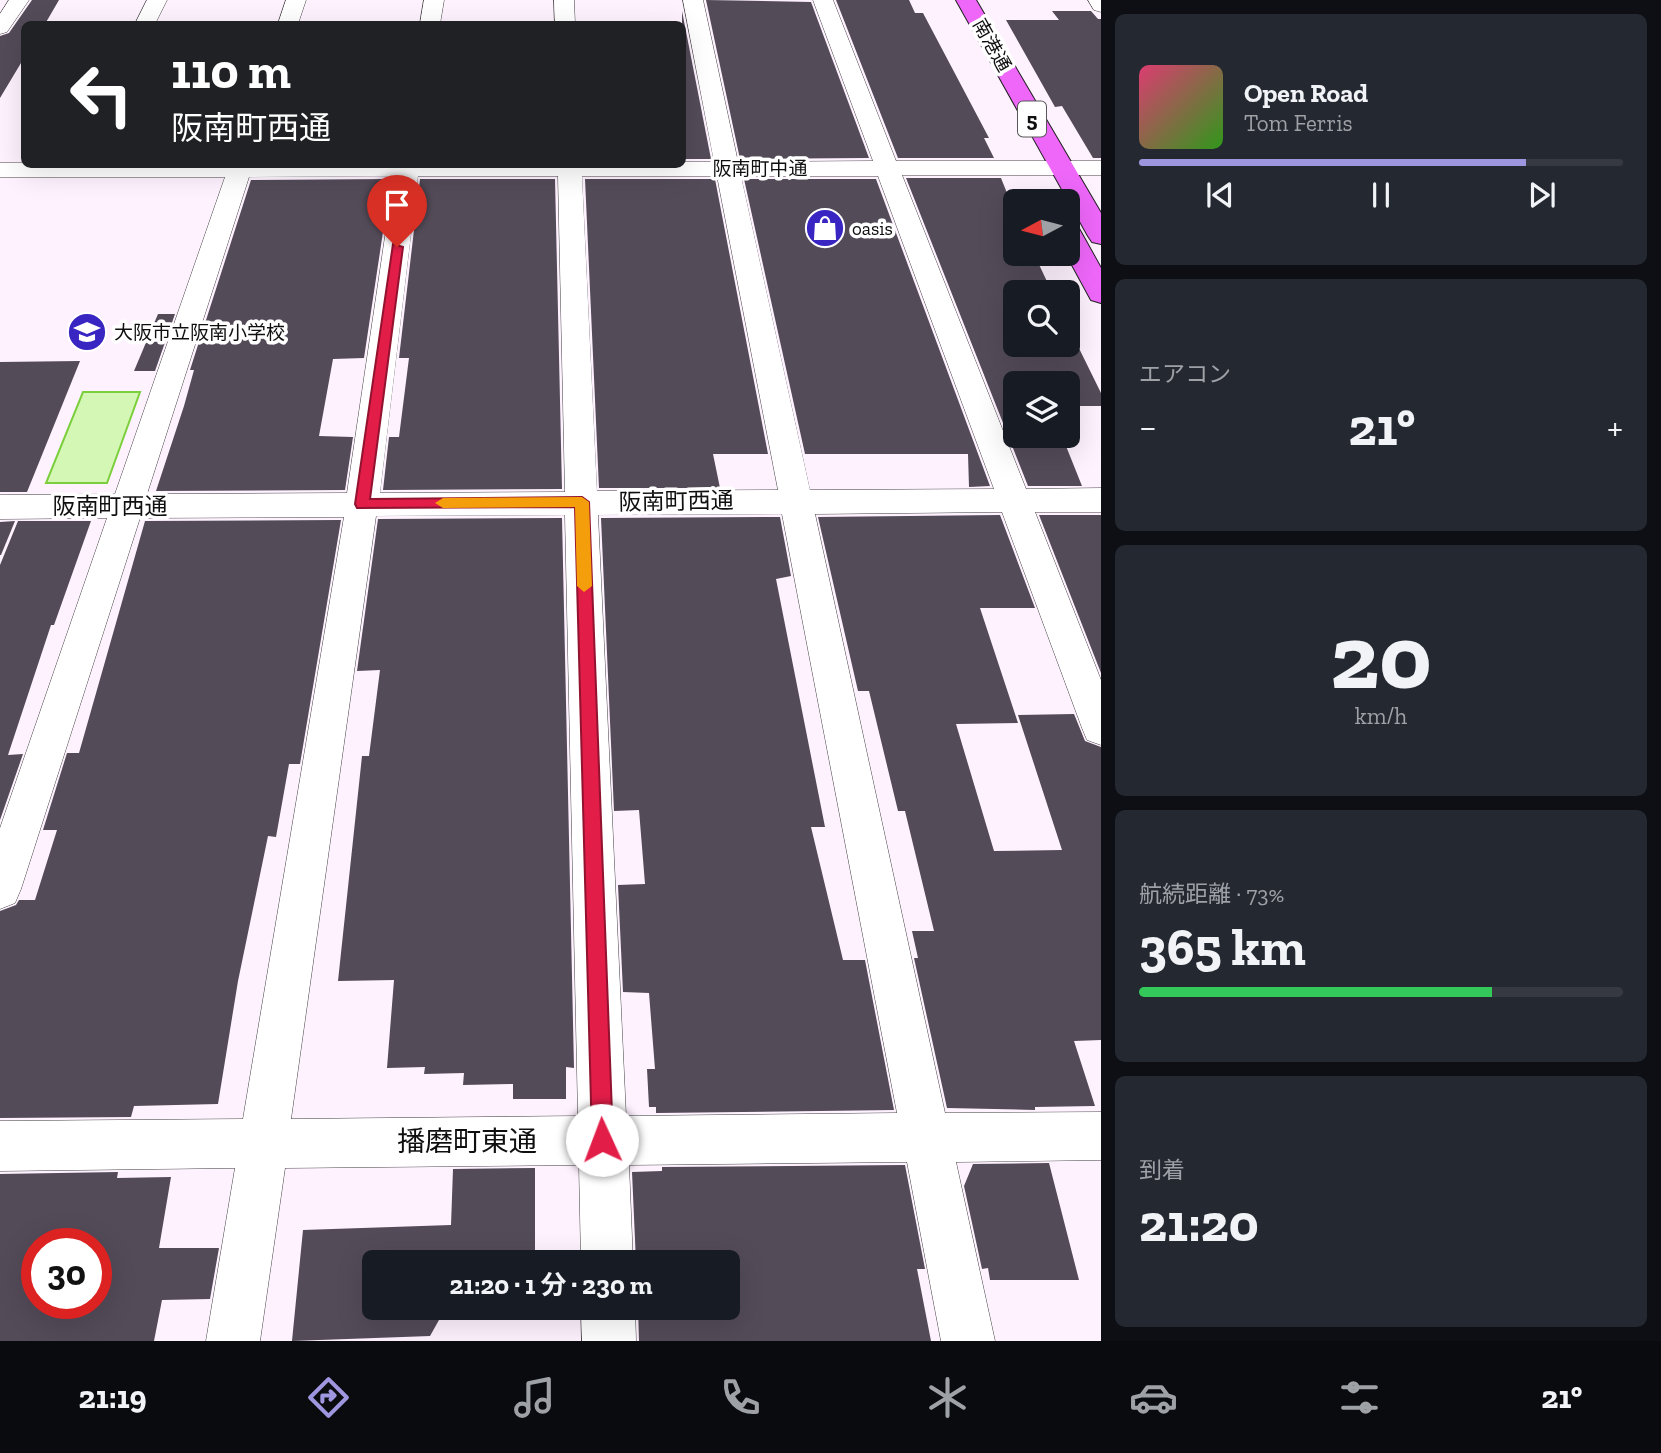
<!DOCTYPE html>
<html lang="ja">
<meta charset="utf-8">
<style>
:root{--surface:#171b24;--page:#242831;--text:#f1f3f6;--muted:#9ea1a6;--line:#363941;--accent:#9e96df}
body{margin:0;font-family:"Zilla Slab","Noto Sans JP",serif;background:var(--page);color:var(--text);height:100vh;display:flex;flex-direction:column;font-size:26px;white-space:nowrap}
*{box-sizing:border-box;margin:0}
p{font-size:23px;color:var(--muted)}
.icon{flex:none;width:38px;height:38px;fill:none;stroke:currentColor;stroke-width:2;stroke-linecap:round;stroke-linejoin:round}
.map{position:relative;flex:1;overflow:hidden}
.side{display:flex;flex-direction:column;gap:14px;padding:14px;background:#0d0f14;width:560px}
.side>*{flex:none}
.guide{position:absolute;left:21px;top:21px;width:665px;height:147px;border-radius:10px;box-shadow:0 7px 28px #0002;background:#202124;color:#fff;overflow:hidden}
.needle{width:46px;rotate:263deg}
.buttons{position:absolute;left:1003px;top:189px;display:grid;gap:14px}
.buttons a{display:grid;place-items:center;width:77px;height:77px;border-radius:10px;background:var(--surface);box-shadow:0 7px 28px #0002;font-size:35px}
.speed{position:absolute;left:21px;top:1228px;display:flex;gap:14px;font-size:35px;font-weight:700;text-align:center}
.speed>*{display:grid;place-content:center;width:91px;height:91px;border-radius:50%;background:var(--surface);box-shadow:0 7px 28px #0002;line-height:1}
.speed .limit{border:10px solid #d22;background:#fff;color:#111}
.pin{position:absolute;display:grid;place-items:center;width:60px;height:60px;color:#fff;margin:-72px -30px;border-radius:50% 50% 50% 0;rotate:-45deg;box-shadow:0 0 7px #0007}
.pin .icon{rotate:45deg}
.me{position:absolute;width:77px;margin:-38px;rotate:358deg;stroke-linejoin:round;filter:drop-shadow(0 0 5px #0008)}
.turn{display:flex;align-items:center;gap:24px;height:147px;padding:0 35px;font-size:32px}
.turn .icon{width:91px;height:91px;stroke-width:2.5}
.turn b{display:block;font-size:49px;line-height:60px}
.big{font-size:52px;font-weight:700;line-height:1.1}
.side .tile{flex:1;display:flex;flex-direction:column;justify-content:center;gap:10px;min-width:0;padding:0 24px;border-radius:10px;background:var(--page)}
.side .dial{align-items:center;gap:0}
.dial b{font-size:91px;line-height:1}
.song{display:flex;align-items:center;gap:21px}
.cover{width:84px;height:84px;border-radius:10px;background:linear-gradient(135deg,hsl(340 70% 55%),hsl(110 70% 35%))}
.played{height:7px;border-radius:4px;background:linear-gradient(90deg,var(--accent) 80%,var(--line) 80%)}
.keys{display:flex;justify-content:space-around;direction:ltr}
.heat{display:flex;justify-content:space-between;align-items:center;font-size:38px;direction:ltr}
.charge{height:10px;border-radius:5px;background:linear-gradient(90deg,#34c759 73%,var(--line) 0)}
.trip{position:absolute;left:362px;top:1250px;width:378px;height:70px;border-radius:10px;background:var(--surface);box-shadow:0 7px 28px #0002;font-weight:700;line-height:70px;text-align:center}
.dock{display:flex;height:112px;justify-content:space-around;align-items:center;background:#090b0e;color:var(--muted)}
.dock .icon{width:49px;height:49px}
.dock .on{color:var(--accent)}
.dock b{font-size:32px;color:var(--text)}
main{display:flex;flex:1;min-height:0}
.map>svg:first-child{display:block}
.water{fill:#d4f7b6;stroke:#7ccf3c;stroke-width:2}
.building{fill:#534b58;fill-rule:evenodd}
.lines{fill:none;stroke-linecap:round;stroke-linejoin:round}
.street-casing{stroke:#424242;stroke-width:1}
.primary-casing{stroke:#202020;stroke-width:2}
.street{fill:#fff;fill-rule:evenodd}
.primary{fill:#ee67f9;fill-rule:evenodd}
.route{fill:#e11d48;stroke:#92132f;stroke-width:2}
.slow{fill:#f59e0b}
.labels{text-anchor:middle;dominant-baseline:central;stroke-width:7;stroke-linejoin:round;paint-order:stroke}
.far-street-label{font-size:19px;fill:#0f0f0f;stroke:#fff}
.far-poi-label{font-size:19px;fill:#0f0f0f;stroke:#fff;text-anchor:start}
.shield{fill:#fff;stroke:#575757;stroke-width:2}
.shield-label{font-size:21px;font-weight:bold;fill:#0f0f0f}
.street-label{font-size:23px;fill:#0f0f0f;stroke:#fff}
.near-street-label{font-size:28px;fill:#0f0f0f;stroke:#fff}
</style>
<main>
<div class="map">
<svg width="1101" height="1341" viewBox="0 0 1101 1341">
<rect width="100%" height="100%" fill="#fff2ff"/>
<polygon class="water" points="83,392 140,392 107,483 46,483"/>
<g class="building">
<polygon points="32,0 59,0 45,24 24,24 24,58 0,98 0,36 9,33"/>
<polygon points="706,0 811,2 869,158 740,159"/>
<polygon points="836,0 909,0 915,13 923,13 989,138 984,138 994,158 898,158"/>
<polygon points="682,11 711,159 682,159"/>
<polygon points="1052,11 1091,11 1098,19 1101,19 1101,158 1093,158 1062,106 1055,107 1006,20 1059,20"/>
<polygon points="906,178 1001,178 1015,213 1015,254 1034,254 1052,292 1015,292 1015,345 1068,345 1068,326 1101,393 1101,406 1068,406 1068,383 1015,383 1015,436 1062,436 1082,486 1028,486"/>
<polygon points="391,179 364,358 333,359 319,436 353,437 345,490 156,491 184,406 194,370 190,370 251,180"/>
<polygon points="420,179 555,179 562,489 383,490 389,437 399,437 409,358 399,358"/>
<polygon points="585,179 715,179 768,454 713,454 720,488 599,488"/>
<polygon points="744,179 876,179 990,486 969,487 968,454 805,454"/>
<polygon points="158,314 175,314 155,371 134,371"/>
<polygon points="80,361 27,492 0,492 0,362"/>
<polygon points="1000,515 1035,608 980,608 1018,723 956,724 994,851 1062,850 1018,715 1074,714 1085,741 1101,747 1101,1040 1074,1041 1095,1106 1035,1107 1035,1110 947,1108 914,958 918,958 912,931 934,931 905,811 898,811 869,691 858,691 818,517"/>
<polygon points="1039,515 1101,515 1101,673"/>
<polygon points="780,517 791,576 776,579 825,827 811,827 843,960 865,960 894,1110 656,1113 656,1107 649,1107 647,1069 655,1069 649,993 623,992 618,885 645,884 639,810 614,811 601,518"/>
<polygon points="562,518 574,1068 566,1067 566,1099 513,1099 513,1084 463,1085 464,1073 424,1074 425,1067 387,1068 394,980 338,981 362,756 369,756 380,670 357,671 378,519"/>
<polygon points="341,520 300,764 289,764 276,837 268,836 238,981 218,1104 134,1106 131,1117 0,1118 0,911 16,905 19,900 35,900 57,830 43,830 67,753 79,753 145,521"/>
<polygon points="15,521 1,555 0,555 0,522"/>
<polygon points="18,521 91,521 54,625 51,625 8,755 23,754 0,820 0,565"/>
<polygon points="1049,1163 1079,1280 990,1280 988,1268 982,1269 964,1186 973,1164"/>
<polygon points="905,1165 925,1269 917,1269 931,1341 639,1341 638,1307 728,1307 728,1262 636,1262 632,1172 662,1171 662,1167"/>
<polygon points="535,1168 535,1262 374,1262 374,1307 535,1307 535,1320 439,1320 430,1336 292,1341 303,1230 451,1225 453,1169"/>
<path d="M118,1172L117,1178L171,1177L159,1248H219L210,1299L162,1300L154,1341H0V1174ZM37,1244H96V1304H37Z"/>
</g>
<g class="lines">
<g class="street-casing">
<g id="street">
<polygon points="9,0 29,0 7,32 0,34 0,14"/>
<polygon points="147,0 167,0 155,24 135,24"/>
<polygon points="286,0 306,0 298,24 278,24"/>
<polygon points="424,0 444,0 440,24 420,24"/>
<polygon points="554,0 574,0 575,24 555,24"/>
<path d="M683,0H703L738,162L873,161L813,0H833L896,161H1101V175H902L1026,489L1101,488V512H1035L1101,680V745L1087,740L1082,728L1002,512L815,514L945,1113L1101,1112V1160L956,1162L995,1341H941L907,1162L629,1165L633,1262H581L579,1165L285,1168L260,1341H206L235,1168L0,1171V1121L243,1119L344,517L140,518L21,889L15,903L0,909V828L107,518L0,519V495L115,494L225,177H0V163L682,164V162H714ZM394,176L347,493L147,494L249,177ZM418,176H558L565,492L380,493ZM582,176H717L778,490L597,491ZM741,176H878L994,489L810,490ZM782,514L897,1113L626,1116L598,515ZM565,515L578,1116L291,1119L376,516Z"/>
<polygon points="1088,0 1101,0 1101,12 1094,10"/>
<polygon points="581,1307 635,1307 636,1341 582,1341"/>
</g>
</g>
<g class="primary-casing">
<g id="primary">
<polygon points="956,0 976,0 1101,213 1101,244 1092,242 1088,236"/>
<polygon points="1068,223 1077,225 1101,268 1101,303 1091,300 1066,254"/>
</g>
</g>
<use href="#street" class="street"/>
<use href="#primary" class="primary"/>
</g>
<polygon class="route" points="393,244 403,247 370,499 582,497 589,502 613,1140 610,1148 602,1151 595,1148 592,1140 575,507 357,508 355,504"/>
<polygon class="slow" points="582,497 589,502 592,586 584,592 577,586 575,507 443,508 435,503 443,498"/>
<defs>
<g id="shop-disc" transform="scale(2.0125)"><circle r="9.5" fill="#3825c2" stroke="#fff"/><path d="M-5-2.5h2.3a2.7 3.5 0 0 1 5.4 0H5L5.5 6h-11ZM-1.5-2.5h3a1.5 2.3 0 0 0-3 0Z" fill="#fff"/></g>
<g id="school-disc" transform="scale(2.0125)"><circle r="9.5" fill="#3825c2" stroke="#fff"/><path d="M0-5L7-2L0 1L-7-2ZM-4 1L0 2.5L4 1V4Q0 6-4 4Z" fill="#fff"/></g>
</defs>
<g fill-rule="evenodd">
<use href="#shop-disc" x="825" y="228"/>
<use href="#school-disc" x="87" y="332"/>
</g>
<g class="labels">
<g class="far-street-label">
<text transform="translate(992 45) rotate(61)">南港通</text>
<text x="760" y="168">阪南町中通</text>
</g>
<g class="far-poi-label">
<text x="852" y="228">oasis</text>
<text x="114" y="332">大阪市立阪南小学校</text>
</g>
<rect class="shield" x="1018" y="101.5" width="28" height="35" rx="5"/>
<g class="shield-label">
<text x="1032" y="119">5</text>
</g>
<g class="street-label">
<text transform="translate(676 501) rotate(-1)">阪南町西通</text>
<text x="110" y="506">阪南町西通</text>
</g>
<g class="near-street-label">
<text x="467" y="1141">播磨町東通</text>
</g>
</g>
</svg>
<div class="buttons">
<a><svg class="needle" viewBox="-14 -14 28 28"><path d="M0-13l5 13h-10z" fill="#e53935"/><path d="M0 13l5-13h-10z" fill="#9ea1a6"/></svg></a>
<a><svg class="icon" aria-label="search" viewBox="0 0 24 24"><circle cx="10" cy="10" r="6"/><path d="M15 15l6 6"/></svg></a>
<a><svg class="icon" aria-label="layers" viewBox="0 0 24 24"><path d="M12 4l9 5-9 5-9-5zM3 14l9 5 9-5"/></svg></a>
</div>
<div class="speed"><div class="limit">30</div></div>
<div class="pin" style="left:397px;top:247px;background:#d93025"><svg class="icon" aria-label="arrive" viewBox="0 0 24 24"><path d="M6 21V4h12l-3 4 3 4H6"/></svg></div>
<svg class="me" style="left:602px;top:1140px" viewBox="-20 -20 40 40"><circle r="19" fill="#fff"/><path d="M0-13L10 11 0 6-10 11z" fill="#e11d48"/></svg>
<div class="trip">21:20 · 1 分 · 230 m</div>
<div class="guide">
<div class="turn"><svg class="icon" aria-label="left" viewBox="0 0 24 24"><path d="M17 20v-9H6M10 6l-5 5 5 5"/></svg><div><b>110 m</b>阪南町西通</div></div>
</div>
</div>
<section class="side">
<div class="tile">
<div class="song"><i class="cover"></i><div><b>Open Road</b><p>Tom Ferris</p></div></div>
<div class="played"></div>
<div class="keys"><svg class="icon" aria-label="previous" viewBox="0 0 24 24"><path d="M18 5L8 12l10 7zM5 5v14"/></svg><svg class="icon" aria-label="pause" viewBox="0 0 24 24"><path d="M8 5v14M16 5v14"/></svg><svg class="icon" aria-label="next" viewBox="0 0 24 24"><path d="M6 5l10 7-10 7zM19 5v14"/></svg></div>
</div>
<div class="tile"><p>エアコン</p>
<div class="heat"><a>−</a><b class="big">21°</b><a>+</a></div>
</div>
<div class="tile dial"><b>20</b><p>km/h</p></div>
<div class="tile"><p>航続距離 · 73%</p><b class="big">365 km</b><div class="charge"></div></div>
<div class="tile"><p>到着</p><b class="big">21:20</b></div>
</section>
</main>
<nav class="dock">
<b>21:19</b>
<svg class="icon on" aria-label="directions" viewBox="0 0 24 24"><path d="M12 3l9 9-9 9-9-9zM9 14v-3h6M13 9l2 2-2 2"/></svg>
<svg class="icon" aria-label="music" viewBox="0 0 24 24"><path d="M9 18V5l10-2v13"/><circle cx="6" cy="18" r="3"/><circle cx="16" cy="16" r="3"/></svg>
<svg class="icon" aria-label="phone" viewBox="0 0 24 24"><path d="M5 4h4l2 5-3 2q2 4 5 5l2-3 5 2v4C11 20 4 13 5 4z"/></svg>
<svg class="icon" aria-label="climate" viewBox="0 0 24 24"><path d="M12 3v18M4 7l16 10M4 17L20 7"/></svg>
<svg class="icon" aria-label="car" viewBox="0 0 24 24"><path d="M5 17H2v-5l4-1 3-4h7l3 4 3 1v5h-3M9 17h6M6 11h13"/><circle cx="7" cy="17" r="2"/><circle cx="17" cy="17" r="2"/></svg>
<svg class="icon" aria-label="filters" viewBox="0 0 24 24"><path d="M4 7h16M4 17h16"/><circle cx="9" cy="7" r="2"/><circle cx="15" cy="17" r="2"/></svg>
<b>21°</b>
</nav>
